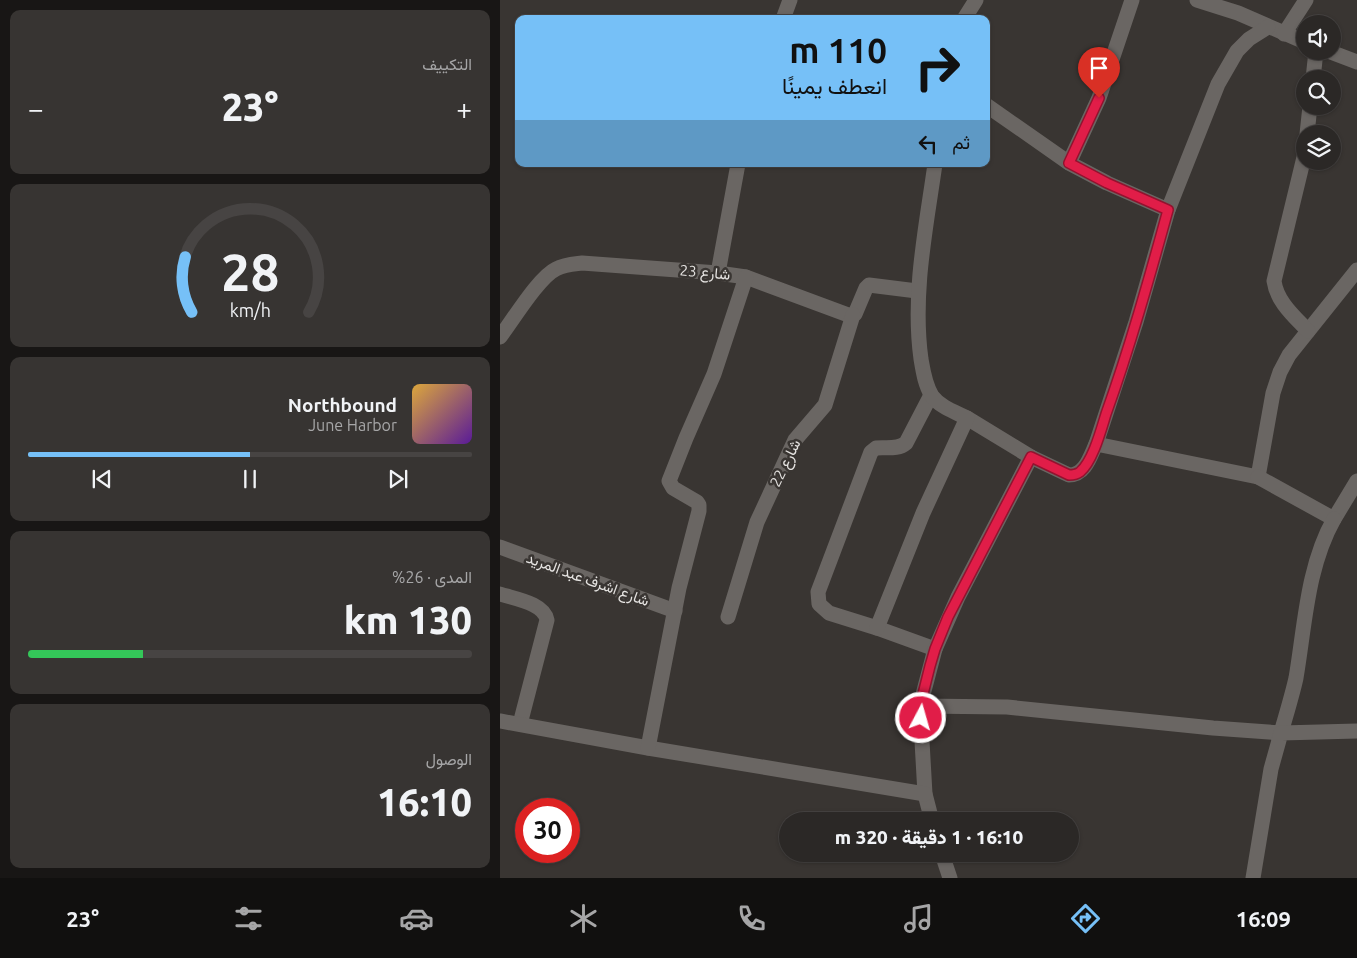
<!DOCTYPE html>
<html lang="ar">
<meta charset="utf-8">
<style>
:root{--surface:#2b2826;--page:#373432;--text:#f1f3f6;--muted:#a6a6a7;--line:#474443;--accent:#76c0f7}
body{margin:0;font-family:Ubuntu,Vazirmatn,sans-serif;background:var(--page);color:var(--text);direction:rtl;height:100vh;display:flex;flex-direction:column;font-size:19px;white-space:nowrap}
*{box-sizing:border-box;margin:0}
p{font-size:16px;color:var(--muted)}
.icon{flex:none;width:28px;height:28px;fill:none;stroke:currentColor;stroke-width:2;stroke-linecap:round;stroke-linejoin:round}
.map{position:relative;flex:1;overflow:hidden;direction:ltr}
.drawer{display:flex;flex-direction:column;gap:10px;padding:10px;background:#181615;width:500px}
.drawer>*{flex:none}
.banner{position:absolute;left:15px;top:15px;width:475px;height:152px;border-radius:10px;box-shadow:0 1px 4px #0004,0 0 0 1px var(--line);direction:rtl;background:#76c0f7;color:#111;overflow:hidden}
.buttons{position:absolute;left:796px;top:15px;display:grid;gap:10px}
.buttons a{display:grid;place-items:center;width:45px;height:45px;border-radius:50%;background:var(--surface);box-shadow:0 1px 4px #0004,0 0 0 1px var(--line);font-size:25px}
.speed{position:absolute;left:15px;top:798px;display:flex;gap:10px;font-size:25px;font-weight:700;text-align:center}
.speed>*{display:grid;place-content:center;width:65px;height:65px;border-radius:50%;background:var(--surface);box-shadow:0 1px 4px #0004,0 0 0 1px var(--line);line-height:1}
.speed .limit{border:8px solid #d22;background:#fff;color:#111}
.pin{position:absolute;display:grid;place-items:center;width:42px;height:42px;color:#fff;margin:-51px -21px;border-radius:50% 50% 50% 0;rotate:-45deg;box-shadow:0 0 5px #0007}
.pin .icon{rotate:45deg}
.me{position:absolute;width:55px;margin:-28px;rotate:6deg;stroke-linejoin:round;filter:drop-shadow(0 0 4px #0008)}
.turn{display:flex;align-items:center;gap:18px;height:105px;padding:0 20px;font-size:22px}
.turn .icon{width:65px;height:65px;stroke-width:2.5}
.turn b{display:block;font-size:35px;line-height:42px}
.then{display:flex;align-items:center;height:48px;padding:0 20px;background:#0003;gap:10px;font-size:19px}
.big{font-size:38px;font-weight:800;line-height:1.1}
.drawer .widget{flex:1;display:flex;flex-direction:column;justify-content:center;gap:8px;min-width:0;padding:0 18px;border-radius:10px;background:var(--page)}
.drawer .dial{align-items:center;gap:0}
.dial svg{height:130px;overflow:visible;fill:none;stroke:var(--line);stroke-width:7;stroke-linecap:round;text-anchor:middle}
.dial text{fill:var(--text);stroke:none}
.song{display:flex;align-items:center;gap:15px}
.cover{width:60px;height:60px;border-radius:8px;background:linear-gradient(135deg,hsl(40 70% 55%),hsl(270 70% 35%))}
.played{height:5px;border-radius:2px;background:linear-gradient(90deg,var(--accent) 50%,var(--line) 50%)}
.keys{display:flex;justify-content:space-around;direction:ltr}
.heat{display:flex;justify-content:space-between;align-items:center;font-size:28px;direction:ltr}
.charge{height:8px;border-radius:4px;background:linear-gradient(90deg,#34c759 26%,var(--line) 0)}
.trip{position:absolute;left:279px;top:812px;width:300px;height:50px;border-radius:25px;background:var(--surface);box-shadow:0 1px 4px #0004,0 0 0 1px var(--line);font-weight:800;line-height:50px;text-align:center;direction:rtl}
.menu{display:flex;height:80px;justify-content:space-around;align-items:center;background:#11100f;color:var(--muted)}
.menu .icon{width:35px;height:35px}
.menu .selected{color:var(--accent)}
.menu b{font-size:22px;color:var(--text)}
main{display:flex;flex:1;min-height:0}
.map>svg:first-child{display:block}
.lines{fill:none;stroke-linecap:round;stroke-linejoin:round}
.street{stroke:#6a6663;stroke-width:15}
.route-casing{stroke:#92132f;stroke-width:12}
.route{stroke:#e11d48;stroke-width:9}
.labels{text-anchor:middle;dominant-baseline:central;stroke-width:5;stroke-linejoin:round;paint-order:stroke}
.street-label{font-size:15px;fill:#e5e3e1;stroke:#393532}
</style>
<main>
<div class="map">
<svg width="857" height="878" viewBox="0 0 857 878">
<rect width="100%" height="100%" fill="#393532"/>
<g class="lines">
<g class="street">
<polyline points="697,0 738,13 805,42"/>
<polyline points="283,19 290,0"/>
<polyline points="464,19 476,0"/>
<polyline points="768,27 749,39 737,51 718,84 668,210 636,322 596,444 758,477 773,393 780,372 789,355 857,270"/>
<polyline points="784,34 806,0"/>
<polyline points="828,51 857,62"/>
<polyline points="813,79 816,51"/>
<polyline points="486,105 569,163 607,183 668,210"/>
<polyline points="807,134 810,106"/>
<path d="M805,153L774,281C777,302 794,316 808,331"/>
<polyline points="569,163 599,98 632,0"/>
<polyline points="218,273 238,164"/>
<path d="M0,337C13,320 39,277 56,269C65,264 73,264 82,263L218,273L246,277L351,316L355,314L366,288L369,285L417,291"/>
<path d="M431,395L406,443C398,450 386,447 376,448L371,452L318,592L319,604L329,613L377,628L435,649L420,706L425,794L432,821"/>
<path d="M467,418L531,457L569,475C585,475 590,457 596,444"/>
<polyline points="758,477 834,519 857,481"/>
<polyline points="0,547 175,611"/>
<path d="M0,594C15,599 44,603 47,620L20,724"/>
<polyline points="228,617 257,522 295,440 325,405 353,315"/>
<path d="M377,628L423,513L467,418C455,412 440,407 432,396C425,385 423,371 421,359C412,294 426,228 435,164"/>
<polyline points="435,649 458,597 531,457"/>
<path d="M420,706L507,707L713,728L781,733C786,715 792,696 796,678C805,625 807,567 834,519"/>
<polyline points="0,721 148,748 425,794"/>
<polyline points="148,748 179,588 199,511 199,505 197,502 173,488 169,481 186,438 214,374 246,277"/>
<polyline points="442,854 450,878"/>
<polyline points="753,878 771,769 781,733 857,731"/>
</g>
</g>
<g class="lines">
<g class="route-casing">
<path id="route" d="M421,718L420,706L430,666L435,649L448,617L531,457L569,475C573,475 576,475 580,472C593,461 601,430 606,414C630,347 649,279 668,210L607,183L569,163L599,98"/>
</g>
<use href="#route" class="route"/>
</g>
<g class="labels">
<g class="street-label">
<text transform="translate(205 272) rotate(5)">شارع 23</text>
<text transform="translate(285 463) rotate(-64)">شارع 22</text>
<text transform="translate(88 579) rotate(20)">شارع اشرف عبد المريد</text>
</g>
</g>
</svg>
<div class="buttons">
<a><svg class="icon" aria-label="sound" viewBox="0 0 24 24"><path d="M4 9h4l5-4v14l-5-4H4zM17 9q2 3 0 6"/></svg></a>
<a><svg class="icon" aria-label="search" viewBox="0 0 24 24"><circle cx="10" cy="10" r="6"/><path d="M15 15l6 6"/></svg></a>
<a><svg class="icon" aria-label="layers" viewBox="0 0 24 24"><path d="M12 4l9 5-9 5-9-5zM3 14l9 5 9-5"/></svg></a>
</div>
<div class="speed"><div class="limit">30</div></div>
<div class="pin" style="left:599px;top:98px;background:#d93025"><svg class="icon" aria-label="arrive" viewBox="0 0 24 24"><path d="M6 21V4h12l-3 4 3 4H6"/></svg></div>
<svg class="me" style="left:421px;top:718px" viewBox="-20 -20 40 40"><circle r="17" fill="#e11d48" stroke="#fff" stroke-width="3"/><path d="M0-11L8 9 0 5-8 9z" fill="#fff"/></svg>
<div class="trip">16:10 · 1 دقيقة · 320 m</div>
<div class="banner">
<div class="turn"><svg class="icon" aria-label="right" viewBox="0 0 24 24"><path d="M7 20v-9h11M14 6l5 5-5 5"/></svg><div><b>110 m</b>انعطف يمينًا</div></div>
<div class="then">ثم<svg class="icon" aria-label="left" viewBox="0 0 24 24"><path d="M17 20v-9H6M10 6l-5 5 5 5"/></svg></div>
</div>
</div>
<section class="drawer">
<div class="widget"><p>التكييف</p>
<div class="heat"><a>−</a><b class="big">23°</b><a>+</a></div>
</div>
<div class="widget dial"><svg viewBox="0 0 100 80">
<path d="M14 69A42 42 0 1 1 86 69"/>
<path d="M14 69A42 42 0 0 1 10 35" stroke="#76c0f7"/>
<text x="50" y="56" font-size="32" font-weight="700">28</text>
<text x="50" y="72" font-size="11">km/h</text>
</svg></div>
<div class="widget">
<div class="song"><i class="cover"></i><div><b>Northbound</b><p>June Harbor</p></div></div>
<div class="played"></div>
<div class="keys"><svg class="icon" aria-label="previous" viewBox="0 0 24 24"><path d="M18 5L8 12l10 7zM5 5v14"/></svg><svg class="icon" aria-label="pause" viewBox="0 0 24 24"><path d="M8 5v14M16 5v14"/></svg><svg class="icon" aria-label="next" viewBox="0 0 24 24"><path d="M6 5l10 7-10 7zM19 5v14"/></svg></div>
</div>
<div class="widget"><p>المدى · 26%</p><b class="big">130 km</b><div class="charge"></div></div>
<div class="widget"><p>الوصول</p><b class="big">16:10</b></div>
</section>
</main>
<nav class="menu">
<b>16:09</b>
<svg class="icon selected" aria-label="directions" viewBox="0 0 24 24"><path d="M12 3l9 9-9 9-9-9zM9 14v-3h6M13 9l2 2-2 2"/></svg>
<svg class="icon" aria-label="music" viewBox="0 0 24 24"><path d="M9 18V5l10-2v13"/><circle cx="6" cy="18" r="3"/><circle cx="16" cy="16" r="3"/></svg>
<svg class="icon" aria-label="phone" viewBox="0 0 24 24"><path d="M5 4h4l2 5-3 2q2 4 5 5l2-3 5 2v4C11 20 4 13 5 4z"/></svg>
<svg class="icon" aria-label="climate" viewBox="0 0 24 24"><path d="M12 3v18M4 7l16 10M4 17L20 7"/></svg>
<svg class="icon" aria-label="car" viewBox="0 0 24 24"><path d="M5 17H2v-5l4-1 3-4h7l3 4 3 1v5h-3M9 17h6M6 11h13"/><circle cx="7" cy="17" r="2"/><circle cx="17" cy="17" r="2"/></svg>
<svg class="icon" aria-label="filters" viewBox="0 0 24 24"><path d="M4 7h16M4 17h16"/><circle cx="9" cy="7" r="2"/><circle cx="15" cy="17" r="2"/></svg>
<b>23°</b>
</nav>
